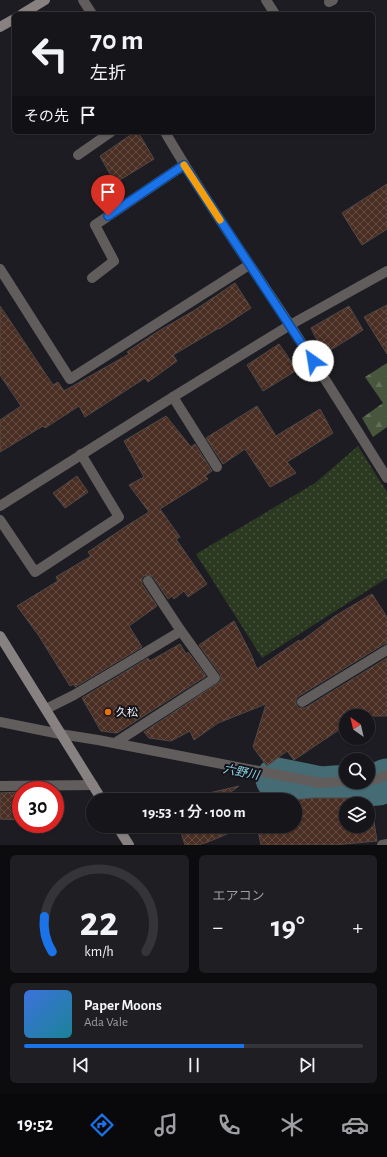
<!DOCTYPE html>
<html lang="ja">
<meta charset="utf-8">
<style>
:root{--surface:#16151a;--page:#1f1e23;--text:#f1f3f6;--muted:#9e9fa2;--line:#353439;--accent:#1a73e8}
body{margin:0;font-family:"Alegreya Sans","Noto Sans JP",sans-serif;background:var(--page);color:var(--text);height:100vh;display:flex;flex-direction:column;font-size:15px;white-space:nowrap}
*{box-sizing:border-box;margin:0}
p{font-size:13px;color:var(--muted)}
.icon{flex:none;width:22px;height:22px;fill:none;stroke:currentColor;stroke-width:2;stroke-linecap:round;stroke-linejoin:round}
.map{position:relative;height:845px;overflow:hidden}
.details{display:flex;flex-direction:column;gap:10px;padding:10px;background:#0c0c0e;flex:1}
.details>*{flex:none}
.hud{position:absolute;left:12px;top:12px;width:363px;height:122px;border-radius:6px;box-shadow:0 1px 3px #0004,0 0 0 1px var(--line);background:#16151a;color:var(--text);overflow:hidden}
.needle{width:26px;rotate:326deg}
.fabs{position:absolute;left:339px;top:709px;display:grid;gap:8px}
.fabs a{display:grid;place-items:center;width:36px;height:36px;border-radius:50%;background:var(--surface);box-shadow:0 1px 3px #0004,0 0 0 1px var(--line);font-size:20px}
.speed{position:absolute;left:12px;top:781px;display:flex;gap:8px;font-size:20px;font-weight:700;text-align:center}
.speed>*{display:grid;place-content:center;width:52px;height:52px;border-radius:50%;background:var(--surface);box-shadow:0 1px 3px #0004,0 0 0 1px var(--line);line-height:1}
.speed .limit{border:6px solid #d22;background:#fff;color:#111}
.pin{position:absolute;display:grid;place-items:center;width:34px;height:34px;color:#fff;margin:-41px -17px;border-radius:50% 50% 50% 0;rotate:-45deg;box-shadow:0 0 4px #0007}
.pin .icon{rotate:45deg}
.me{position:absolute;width:44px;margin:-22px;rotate:328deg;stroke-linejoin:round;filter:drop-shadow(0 0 3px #0008)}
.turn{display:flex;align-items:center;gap:14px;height:84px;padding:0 12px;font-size:18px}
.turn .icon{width:52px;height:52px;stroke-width:2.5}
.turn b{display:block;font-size:28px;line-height:34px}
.then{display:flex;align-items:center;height:38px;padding:0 12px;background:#0003;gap:8px;font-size:15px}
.big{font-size:30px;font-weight:600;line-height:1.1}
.details .tile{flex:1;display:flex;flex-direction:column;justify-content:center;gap:6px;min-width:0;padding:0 14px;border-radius:6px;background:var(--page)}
.details .dial{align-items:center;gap:0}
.dial svg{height:104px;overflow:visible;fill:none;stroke:var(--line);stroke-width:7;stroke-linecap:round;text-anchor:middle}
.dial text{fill:var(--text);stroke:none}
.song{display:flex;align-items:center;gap:12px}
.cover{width:48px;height:48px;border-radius:6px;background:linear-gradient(135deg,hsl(220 70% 55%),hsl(190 70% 35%))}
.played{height:4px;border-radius:2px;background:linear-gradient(90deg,var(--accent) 65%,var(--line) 65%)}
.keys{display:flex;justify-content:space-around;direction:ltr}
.heat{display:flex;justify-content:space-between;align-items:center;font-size:22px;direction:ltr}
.details .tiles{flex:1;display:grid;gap:10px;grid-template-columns:1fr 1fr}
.tile:last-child{grid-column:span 2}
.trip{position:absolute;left:86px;top:793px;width:216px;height:40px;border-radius:20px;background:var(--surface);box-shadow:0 1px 3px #0004,0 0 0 1px var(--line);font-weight:600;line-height:40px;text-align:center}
.tabs{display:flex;height:64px;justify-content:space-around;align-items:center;background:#09080a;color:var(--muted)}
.tabs .icon{width:28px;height:28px}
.tabs .current{color:var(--accent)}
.tabs b{font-size:18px;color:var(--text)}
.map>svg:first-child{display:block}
.grass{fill:url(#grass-dots)}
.forest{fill:url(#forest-firs)}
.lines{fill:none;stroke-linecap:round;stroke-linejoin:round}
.river{stroke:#456b75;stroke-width:43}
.building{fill:url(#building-cross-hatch);stroke:#514946}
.street{stroke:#615d5c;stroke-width:10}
.secondary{stroke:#878181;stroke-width:10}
.route-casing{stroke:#114b97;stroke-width:10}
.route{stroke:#1a73e8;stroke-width:7}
.slow{stroke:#f59e0b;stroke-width:7}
.food-dot{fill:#e8710a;stroke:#141319;stroke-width:1.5}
.labels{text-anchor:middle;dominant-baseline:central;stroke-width:4;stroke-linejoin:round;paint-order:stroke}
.poi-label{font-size:11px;fill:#efeef3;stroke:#141319;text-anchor:start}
.water-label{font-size:12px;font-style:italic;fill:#8bd1e4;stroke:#141319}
</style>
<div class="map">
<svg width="387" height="845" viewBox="0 0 387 845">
<defs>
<pattern id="grass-dots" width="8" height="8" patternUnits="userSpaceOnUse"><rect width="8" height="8" fill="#2b3921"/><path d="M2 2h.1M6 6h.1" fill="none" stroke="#4a5642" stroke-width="1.8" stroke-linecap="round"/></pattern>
<pattern id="forest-firs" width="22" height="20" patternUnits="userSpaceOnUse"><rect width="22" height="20" fill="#47563c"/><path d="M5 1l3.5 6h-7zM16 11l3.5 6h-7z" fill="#626f59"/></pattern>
<pattern id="building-cross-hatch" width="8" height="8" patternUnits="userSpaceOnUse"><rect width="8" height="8" fill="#4a2e23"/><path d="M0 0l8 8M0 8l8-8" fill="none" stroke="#644d43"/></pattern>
</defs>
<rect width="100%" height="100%" fill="#1d1c22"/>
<polygon class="grass" points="358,446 387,492 387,578 262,658 196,554 315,483"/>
<polygon class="forest" points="387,363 387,427 373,437 362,418 383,403 365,377"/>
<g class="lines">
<polyline class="river" points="277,779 321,788 378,784 387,780"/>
</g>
<g class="building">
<polygon points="135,132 138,132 154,159 115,183 100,156"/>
<polygon points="387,184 387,229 362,245 342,213"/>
<polygon points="235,283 251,308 219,329 219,328 173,355 177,361 148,382 145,378 85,417 79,406 45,428 43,426 0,452 0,420 21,406 0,375 0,306 53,385 58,382 64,391 129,354 127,352 157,332 195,310"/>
<polygon points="387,305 387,354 364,317"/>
<polygon points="349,306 363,330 324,354 311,328"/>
<polygon points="279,344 297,370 263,391 247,365"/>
<polygon points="257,406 276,436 320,409 333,433 287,462 296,473 270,487 245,449 223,464 206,438"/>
<polygon points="166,416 191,447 195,444 212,471 205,476 208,479 160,509 180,537 176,539 207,584 188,597 184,591 174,599 172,596 168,599 153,577 148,575 144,576 142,578 142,584 157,606 129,626 142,647 75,687 74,684 70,686 39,636 17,606 58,581 56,577 91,556 88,552 125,527 149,512 129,485 144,477 124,441"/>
<polygon points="77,476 88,492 65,508 53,493"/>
<polygon points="372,594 387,617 387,644 384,644 299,696 296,699 296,703 297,706 299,708 305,708 387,658 387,716 346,716 346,725 294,760 287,751 267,766 253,747 266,704 218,723 194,740 190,731 171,741 149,738 144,732 221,681 221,678 220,674 199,645 234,621 251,654 257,669 299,640 300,642 335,616"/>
<polygon points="180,644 186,654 188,652 206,676 117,733 101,731 82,698 148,658 150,661"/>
<polygon points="239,786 220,800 179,800"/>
<polygon points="21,792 21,820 0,819 0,793"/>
<polygon points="313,798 349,798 352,804 346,804 346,826 368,826 368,808 372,808 377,841 334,845 261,845 257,826 295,826 295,800 292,800"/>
<polygon points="179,826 246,826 208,842 198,845 185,845"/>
</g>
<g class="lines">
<g class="street">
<polyline points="83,0 92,14"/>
<polyline points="266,0 275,14"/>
<polyline points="329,2 333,0"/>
<path d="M165,132C203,198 248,261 290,325C323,375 355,427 387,478"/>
<polyline points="78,155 111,132"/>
<polyline points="0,269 70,379 249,265"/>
<polyline points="92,278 114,261 95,225 184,165"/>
<polyline points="173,397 217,467"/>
<polyline points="0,506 173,397 290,325 387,271"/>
<polyline points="0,520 35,572 119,517 81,454"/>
<polyline points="148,581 181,631"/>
<polyline points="302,702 387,650"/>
<polyline points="46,709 74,695 181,631 215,678 115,743"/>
<polyline points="0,722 60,734 98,740 320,783 346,781"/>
<polyline points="368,780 377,779 387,775"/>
<polyline points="0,786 93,785"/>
<polyline points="382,845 387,844"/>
</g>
<g class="secondary">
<polyline points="22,14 45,0"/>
<polyline points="0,27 14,19"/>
<polyline points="0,636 102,800"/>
<polyline points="117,826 129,845"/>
</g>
</g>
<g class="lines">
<g class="route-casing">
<polyline id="route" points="108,216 184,165 313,361"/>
</g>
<use href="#route" class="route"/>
<polyline class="slow" points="184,165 220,220"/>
</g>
<circle class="food-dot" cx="108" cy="712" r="4"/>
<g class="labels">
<g class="poi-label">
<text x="116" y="712">久松</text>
</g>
<g class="water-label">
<text transform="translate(241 772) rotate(11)">六野川</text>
</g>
</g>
</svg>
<div class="fabs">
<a><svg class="needle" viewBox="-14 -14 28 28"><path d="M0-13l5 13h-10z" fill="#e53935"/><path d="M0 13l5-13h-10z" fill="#9e9fa2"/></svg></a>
<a><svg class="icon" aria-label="search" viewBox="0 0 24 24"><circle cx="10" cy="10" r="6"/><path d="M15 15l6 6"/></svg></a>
<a><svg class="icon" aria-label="layers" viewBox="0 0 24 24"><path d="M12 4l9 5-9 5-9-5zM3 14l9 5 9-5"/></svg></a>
</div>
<div class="speed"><div class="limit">30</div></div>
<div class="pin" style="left:108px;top:216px;background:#d93025"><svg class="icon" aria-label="arrive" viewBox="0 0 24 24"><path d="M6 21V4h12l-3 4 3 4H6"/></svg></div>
<svg class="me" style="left:313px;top:361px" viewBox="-20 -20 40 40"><circle r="19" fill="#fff"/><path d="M0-13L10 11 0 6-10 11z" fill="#1a73e8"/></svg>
<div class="trip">19:53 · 1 分 · 100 m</div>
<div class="hud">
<div class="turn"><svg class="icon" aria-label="left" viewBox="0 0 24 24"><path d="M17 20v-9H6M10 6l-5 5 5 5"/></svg><div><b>70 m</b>左折</div></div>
<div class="then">その先<svg class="icon" aria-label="arrive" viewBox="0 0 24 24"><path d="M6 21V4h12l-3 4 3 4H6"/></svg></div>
</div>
</div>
<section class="details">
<div class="tiles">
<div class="tile dial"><svg viewBox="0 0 100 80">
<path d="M14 69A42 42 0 1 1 86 69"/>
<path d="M14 69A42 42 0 0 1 8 42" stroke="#1a73e8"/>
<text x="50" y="56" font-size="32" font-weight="700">22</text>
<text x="50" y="72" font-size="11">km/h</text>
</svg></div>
<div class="tile"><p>エアコン</p>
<div class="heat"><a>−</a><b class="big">19°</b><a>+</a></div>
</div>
<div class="tile">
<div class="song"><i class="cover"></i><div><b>Paper Moons</b><p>Ada Vale</p></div></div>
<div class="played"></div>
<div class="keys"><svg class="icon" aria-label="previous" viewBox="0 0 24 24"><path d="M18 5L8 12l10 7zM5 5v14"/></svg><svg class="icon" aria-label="pause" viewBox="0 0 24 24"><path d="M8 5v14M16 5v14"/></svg><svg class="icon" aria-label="next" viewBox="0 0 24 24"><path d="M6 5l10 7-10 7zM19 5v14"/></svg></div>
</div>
</div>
</section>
<nav class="tabs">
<b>19:52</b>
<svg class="icon current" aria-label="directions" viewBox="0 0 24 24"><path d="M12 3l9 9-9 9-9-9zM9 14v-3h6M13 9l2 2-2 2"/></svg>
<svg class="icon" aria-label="music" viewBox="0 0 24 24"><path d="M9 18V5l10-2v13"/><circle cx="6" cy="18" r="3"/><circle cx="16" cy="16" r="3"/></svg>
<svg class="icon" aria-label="phone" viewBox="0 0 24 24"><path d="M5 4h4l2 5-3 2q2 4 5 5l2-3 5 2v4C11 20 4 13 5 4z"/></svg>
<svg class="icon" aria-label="climate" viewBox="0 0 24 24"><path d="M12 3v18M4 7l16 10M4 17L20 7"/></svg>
<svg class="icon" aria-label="car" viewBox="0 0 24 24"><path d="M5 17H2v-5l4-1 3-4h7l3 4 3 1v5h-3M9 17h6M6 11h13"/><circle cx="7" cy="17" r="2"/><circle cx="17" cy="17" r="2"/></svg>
</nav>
